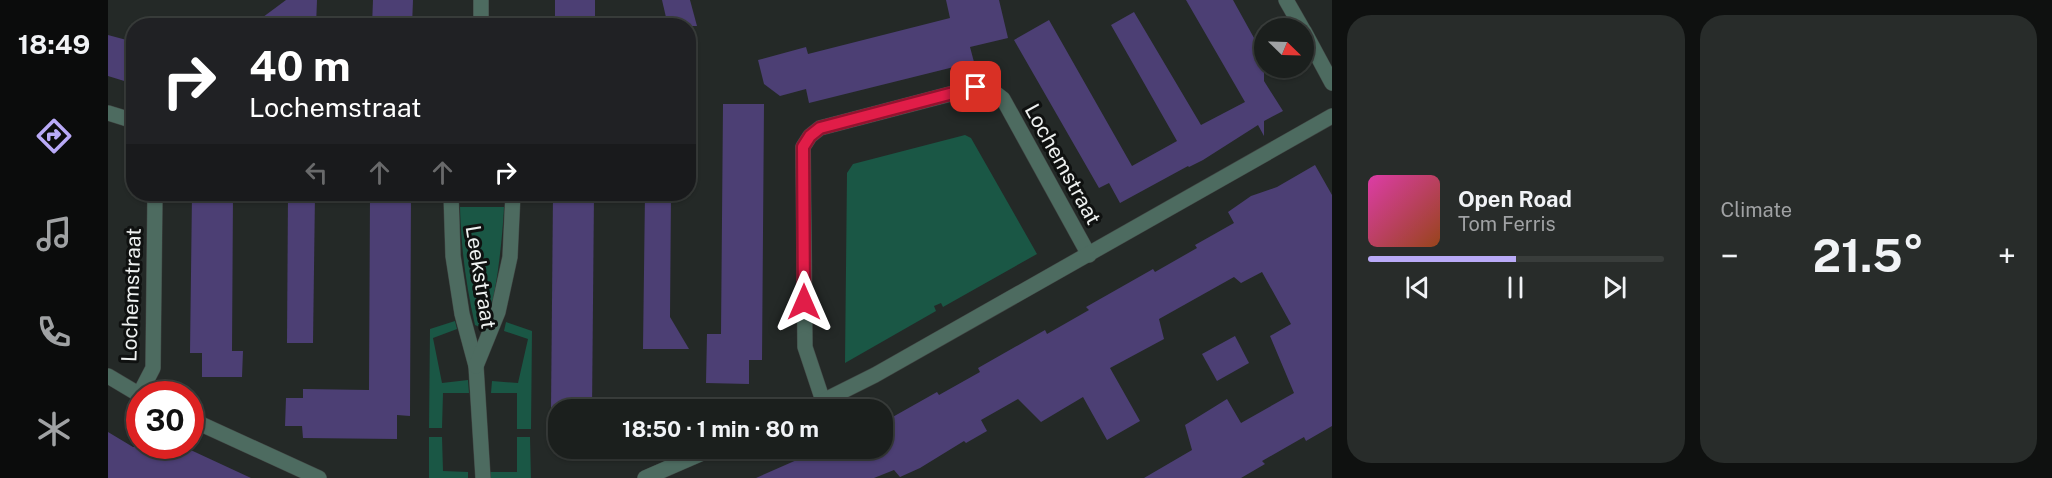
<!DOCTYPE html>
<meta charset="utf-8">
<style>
:root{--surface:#1b1f1d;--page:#282c2a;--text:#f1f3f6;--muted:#a0a2a4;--line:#393d3b;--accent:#b9aaf7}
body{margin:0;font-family:"Public Sans",sans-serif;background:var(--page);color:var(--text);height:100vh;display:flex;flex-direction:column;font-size:22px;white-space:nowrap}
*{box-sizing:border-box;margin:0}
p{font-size:20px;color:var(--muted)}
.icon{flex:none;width:33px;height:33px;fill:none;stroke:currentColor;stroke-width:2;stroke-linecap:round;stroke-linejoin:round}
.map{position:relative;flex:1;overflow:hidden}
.details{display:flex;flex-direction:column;gap:15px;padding:15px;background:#0f1110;width:720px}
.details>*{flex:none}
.guide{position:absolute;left:18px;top:18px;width:570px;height:183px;border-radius:24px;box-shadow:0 2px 4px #0004,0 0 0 2px var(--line);background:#202124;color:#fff;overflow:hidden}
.needle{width:39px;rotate:113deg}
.controls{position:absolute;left:1146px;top:18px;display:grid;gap:12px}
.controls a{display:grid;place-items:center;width:60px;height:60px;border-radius:50%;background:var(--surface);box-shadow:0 2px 4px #0004,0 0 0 2px var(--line);font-size:30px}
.speed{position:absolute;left:18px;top:381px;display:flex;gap:12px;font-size:30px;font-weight:700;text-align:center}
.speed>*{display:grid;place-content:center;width:78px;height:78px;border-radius:50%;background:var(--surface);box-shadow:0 2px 4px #0004,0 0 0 2px var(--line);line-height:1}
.speed .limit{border:9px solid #d22;background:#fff;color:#111}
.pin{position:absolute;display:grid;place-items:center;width:51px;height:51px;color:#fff;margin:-26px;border-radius:12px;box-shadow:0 3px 9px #0006}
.me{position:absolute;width:66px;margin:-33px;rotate:0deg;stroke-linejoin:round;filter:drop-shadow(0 0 4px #0008)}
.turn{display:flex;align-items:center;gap:21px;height:126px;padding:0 24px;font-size:27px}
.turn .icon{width:78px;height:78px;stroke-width:2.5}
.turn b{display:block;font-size:42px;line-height:51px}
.lanes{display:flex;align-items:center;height:57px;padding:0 24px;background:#0003;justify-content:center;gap:30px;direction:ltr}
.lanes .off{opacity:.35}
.big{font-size:45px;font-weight:700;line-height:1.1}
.details .card{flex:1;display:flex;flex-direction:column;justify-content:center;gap:9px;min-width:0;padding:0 21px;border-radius:24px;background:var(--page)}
.song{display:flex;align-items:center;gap:18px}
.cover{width:72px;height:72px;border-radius:9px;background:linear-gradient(135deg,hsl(320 70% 55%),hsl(20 70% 35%))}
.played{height:6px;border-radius:3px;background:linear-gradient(90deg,var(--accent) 50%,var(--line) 50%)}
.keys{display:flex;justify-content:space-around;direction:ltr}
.heat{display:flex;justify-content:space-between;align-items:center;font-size:33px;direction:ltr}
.details .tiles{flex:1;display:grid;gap:15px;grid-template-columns:repeat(2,1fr)}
.trip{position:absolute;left:440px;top:399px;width:345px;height:60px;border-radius:24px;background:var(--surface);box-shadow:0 2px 4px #0004,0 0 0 2px var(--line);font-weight:700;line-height:60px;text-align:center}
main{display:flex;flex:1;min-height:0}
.tab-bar{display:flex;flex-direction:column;width:108px;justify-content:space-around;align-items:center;background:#0b0c0c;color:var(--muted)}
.tab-bar .icon{width:42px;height:42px}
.tab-bar .selected{color:var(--accent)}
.tab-bar b{font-size:27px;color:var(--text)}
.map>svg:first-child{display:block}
.green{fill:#1a5745}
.building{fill:#4c3f74}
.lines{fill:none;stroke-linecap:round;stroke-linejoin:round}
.minor-casing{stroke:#404543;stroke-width:16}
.minor{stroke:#4d6b60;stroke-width:15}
.route-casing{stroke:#92132f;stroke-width:15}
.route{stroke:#e11d48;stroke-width:10}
.labels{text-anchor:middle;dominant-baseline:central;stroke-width:6;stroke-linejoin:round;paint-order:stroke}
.street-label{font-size:21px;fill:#eef1f0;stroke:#0f1110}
</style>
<main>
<nav class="tab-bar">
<b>18:49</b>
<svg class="icon selected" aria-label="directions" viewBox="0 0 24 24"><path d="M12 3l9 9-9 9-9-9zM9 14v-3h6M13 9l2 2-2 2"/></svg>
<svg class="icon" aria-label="music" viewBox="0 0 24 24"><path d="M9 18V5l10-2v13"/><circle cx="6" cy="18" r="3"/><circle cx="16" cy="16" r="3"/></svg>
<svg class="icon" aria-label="phone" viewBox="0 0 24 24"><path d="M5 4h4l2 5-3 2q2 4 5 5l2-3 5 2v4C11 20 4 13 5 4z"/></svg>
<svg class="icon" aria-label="climate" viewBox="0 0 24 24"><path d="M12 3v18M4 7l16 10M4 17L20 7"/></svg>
</nav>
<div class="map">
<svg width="1224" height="478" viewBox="0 0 1224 478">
<rect width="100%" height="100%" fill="#242927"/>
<g class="green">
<polygon points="857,135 863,138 929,254 835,307 833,303 826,306 828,311 737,363 739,173 745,164"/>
<path d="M352,207H396C395,229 388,315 374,328L367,325C358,286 353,247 352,207Z"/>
<polygon points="347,321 349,329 325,338 334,383 360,380 361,393 335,393 334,428 321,428 322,329"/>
<polygon points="398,322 424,331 423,429 409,429 409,393 383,393 384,381 410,383 420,339 396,331"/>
<polygon points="321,437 334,437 335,471 360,472 360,478 321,478"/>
<polygon points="409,437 422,437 423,478 383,478 382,472 409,472"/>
</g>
<g class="building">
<polygon points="178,0 209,0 208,26 143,26"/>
<polygon points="265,0 305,0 304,26 264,26"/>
<rect x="447" y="0" width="40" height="26"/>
<polygon points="554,0 582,0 589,26 560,26"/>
<polygon points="838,0 891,0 900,38 862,47 866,62 701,103 698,89 672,96 656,84 650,60 698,47 700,54 842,18"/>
<polygon points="1078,0 1125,0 1156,56 1156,81 1175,111 1156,121 1156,136 1150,125 1095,160 1081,167 1080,166 1012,203 1001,183 991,188 906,40 941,20 1024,166 1069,141 1003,25 1026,12 1093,125 1137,102"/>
<polygon points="0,35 26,42 26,84 0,76"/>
<polygon points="615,104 656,104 654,360 641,360 641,384 598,383 599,334 613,334"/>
<polygon points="1207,165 1224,195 1224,426 1198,441 1196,437 1154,461 1157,464 1133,478 1036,478 1084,450 1077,425 1119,399 1133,423 1186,393 1162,336 1183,324 1154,272 1133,283 1126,277 1051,319 1056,339 1002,368 1032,421 999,440 975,397 933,422 910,399 873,420 879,431 858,443 856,441 812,468 792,477 786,470 766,478 648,478 716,448 774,448 774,423 829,392 831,395 872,372 870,368 937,330 939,334 981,310 978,307 1045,269 1047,272 1089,248 1087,245 1126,223 1120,212 1143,196 1169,187"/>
<polygon points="84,194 125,194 124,351 135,351 134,377 94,377 94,353 82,353"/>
<polygon points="180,194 207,194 205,343 179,343"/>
<polygon points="262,194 303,194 302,416 289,415 289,439 195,438 194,426 177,426 178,398 195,398 195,389 261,390"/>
<polygon points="445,194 486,194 484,410 443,410"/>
<polygon points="537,194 563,194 562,317 581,349 535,349"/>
<polygon points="1127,336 1141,363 1109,381 1094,354"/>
<polygon points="0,432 25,447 74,446 143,478 0,478"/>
</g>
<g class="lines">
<g class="minor-casing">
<g id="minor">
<polyline points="1178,0 1194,28"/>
<polyline points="373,26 373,0"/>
<polyline points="1196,31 1224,83"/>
<polyline points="0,113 26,121"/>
<polyline points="343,194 345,256 354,314 368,366 375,478"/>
<polyline points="368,366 390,312 402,257 405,194"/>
<polyline points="0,376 32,395"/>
<polyline points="31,395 45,368 47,194"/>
<polyline points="715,401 697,347 695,147 702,136 712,128 869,87 882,89 895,99 981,255"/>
<polyline points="697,410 767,375 1224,116"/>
<polyline points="82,419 211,478"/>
<polyline points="537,478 606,448"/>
</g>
</g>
<use href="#minor" class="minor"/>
</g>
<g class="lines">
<g class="route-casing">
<polyline id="route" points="696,302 695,147 702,136 712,128 868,87"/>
</g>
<use href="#route" class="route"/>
</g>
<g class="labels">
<g class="street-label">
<text transform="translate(955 164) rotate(61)">Lochemstraat</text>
<text transform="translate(373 277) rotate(81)">Leekstraat</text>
<text transform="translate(23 295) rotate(-88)">Lochemstraat</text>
</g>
</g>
</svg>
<div class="controls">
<a><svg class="needle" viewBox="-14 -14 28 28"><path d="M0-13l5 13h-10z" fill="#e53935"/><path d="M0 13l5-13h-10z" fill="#a0a2a4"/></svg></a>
</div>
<div class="speed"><div class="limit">30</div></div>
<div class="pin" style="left:868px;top:87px;background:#d93025"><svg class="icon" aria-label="arrive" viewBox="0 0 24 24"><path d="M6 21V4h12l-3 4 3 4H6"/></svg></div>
<svg class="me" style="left:696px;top:302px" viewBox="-20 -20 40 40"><path d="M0-17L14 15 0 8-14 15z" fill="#e11d48" stroke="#fff" stroke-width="4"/></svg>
<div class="trip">18:50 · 1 min · 80 m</div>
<div class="guide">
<div class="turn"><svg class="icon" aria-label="right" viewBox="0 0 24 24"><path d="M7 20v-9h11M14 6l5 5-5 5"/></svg><div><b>40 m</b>Lochemstraat</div></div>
<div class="lanes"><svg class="icon off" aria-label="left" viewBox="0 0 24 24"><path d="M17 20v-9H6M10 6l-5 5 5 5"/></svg><svg class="icon off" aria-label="ahead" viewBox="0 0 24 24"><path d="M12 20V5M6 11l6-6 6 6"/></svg><svg class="icon off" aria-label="ahead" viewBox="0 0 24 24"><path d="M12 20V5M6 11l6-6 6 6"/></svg><svg class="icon" aria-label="right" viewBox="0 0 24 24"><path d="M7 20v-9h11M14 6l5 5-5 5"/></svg></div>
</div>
</div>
<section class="details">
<div class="tiles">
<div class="card">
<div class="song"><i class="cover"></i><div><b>Open Road</b><p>Tom Ferris</p></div></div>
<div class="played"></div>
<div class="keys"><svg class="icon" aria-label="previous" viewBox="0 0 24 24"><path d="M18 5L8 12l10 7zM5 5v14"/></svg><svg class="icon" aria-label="pause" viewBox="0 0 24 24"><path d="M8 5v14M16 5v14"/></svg><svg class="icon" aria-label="next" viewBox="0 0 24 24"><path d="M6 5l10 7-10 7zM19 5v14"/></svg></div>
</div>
<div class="card"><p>Climate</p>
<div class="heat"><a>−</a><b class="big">21.5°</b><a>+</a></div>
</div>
</div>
</section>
</main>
